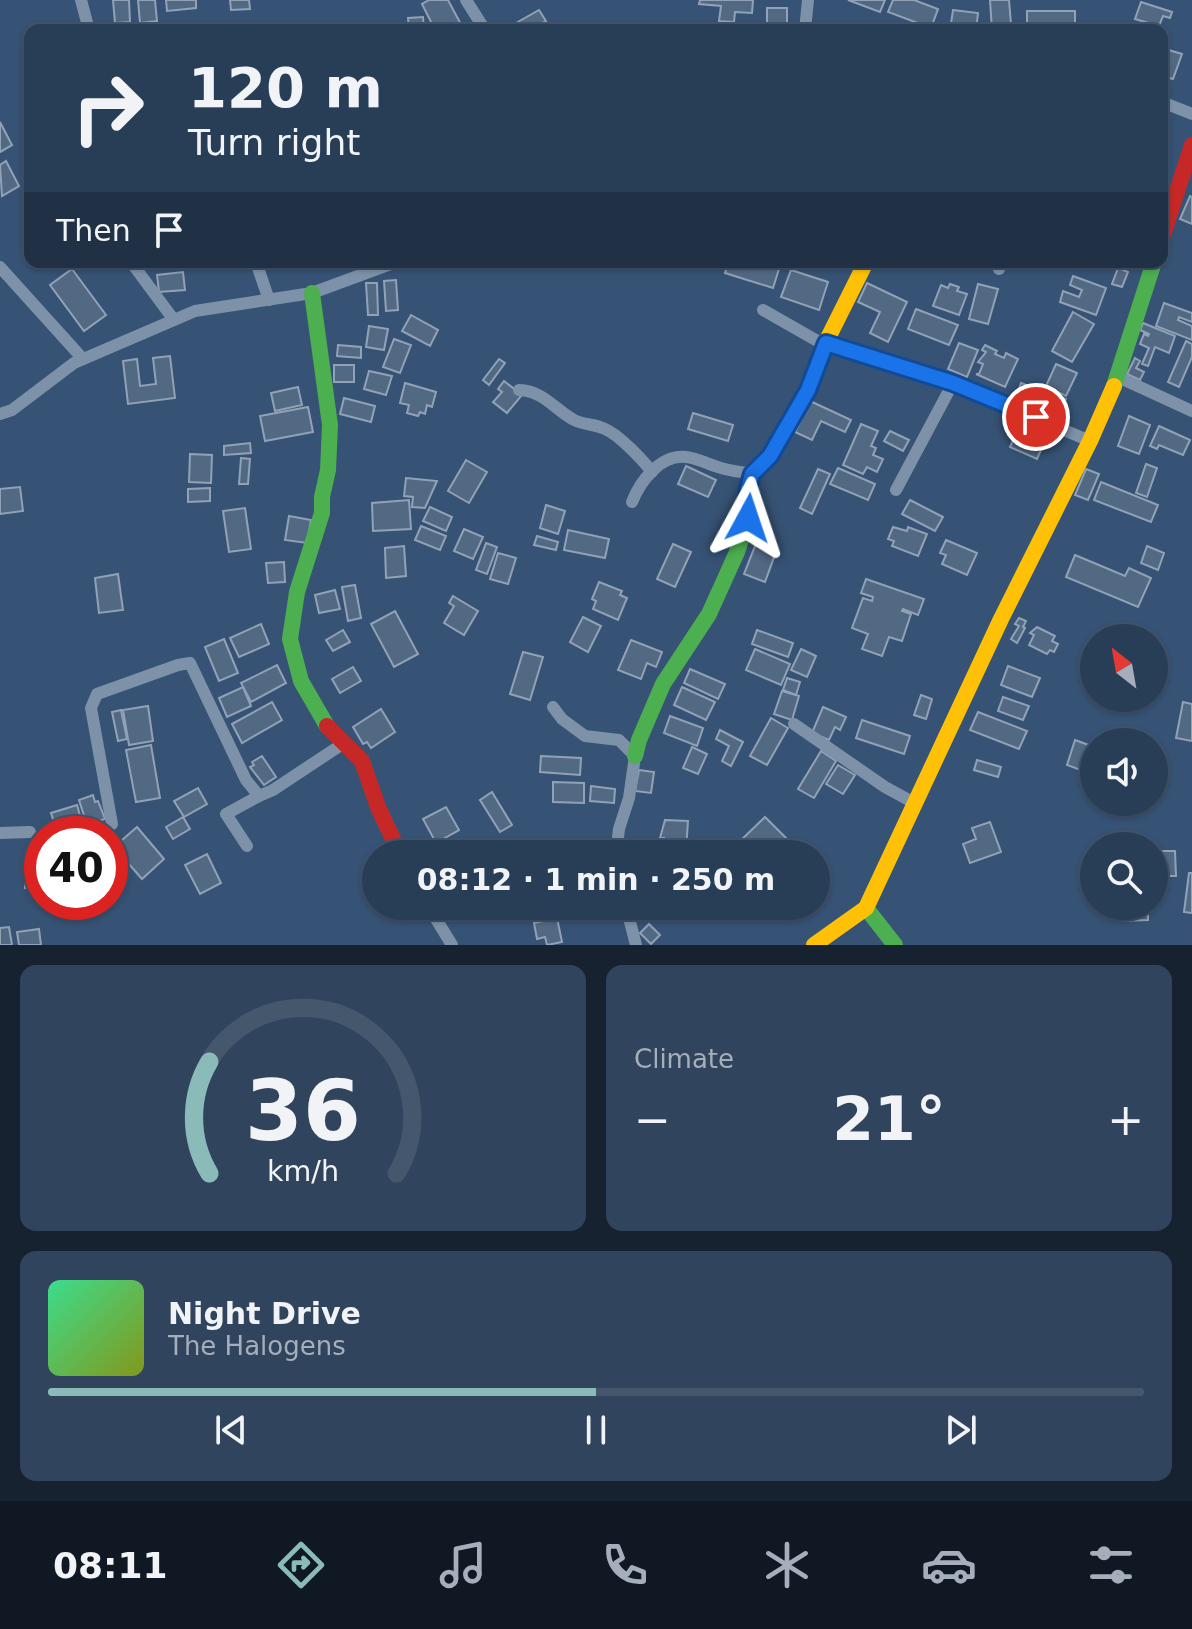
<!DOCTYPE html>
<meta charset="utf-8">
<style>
:root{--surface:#283e57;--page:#30455d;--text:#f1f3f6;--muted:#a5aeba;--line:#44576d;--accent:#8bbbb9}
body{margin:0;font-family:"DejaVu Sans",sans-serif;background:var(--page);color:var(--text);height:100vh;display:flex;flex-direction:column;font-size:30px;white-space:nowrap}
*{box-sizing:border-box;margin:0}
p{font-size:26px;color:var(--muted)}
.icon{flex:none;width:44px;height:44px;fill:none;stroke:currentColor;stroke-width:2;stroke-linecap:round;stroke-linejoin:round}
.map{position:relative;height:945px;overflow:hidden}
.panel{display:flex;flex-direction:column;gap:20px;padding:20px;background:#162230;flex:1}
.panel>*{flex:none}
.banner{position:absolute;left:24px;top:24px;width:1144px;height:244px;border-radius:16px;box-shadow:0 2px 6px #0004,0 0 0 2px var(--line);background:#283e57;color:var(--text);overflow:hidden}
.needle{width:52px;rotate:329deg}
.tools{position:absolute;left:1080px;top:624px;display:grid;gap:16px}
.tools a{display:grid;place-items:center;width:88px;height:88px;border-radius:50%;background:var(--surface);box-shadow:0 2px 6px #0004,0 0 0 2px var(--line);font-size:40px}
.speed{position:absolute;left:24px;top:816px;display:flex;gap:16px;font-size:40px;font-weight:700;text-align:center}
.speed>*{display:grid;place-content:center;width:104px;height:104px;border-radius:50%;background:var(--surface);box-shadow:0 2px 6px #0004,0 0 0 2px var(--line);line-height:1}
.speed .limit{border:12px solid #d22;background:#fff;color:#111}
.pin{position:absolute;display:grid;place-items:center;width:68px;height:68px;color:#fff;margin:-34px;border:4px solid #fff;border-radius:50%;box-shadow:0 2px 8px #0007}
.me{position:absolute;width:88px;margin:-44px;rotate:5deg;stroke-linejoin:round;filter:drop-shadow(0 0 6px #0008)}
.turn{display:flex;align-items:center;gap:28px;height:168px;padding:0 32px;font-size:36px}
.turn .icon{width:104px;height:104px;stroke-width:2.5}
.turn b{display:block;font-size:56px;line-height:68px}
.then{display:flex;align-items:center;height:76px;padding:0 32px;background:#0003;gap:16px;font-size:30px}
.big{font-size:60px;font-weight:700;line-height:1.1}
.panel .tile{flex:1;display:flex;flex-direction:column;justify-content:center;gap:12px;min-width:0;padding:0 28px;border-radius:16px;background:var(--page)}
.panel .dial{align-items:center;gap:0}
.dial svg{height:208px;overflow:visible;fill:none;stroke:var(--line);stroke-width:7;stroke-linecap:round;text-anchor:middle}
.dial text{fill:var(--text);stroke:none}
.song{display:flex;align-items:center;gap:24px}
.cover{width:96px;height:96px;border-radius:12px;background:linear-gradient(135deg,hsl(150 70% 55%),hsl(70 70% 35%))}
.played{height:8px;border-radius:4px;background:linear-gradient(90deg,var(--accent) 50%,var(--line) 50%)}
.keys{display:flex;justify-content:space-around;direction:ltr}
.heat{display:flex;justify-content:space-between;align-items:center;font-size:44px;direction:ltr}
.panel .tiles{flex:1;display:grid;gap:20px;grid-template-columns:1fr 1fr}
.tile:last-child{grid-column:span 2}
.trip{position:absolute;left:362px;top:840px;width:468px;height:80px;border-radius:40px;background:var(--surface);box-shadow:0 2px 6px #0004,0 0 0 2px var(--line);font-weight:700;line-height:80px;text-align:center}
.dock{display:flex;height:128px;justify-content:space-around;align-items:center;background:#101923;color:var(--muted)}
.dock .icon{width:56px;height:56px}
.dock .active{color:var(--accent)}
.dock b{font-size:36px;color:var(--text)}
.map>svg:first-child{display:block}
.building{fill:#526984;stroke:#92a2b6;stroke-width:2}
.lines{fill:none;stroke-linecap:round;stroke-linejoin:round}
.street{stroke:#7d92a8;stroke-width:12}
.fast{stroke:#4caf50;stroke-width:16}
.slow{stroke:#ffc107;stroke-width:16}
.jam{stroke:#c62828;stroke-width:16}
.route-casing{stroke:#114b97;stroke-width:20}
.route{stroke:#1a73e8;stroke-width:14}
</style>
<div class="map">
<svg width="1192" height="945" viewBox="0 0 1192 945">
<rect width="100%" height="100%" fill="#365274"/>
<g class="building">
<polygon points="113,0 129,0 130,22 115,23"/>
<polygon points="138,0 155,0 157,21 140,23"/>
<polygon points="166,0 196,0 196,8 167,11"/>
<polygon points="230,0 249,0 250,9 231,10"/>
<polygon points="429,0 448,0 464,30 435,30 422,4"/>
<polygon points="700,0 753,0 752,13 735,12 734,22 719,21 721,6 699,4"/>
<polygon points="848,0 885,0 880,12"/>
<polygon points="893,0 914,0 938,9 931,28 888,12"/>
<polygon points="990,0 1009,0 1011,24 1015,24 1016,30 992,30"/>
<polygon points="1141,2 1172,12 1170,18 1163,16 1159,26 1135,19"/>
<polygon points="767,8 787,8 787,30 761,30 761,27 767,26"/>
<polygon points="539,10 546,21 529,30 510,30 509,27"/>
<polygon points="953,10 978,13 976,30 950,30"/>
<rect x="1027" y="11" width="48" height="18"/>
<polygon points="423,17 424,30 409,30 408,18"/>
<polygon points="1162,48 1182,54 1173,79 1162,76"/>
<polygon points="0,122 12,145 0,152"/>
<polygon points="6,161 19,186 2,196 0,165"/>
<polygon points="1190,196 1192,197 1192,224 1180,219"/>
<polygon points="729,262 756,262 779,269 773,288 725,273"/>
<polygon points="1118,268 1128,272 1122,287 1112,284"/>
<polygon points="72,269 106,315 84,331 50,285"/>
<polygon points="791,270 828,282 819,310 781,297"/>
<polygon points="183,272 185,290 159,292 157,275"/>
<polygon points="1073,276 1106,288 1096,315 1060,302 1063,291 1079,297 1082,290 1070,285"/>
<polygon points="396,280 398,310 386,311 384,281"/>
<polygon points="366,283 377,283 378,315 368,315"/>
<polygon points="867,283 907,302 888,342 870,333 880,312 858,302"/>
<polygon points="950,284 959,287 957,291 967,294 959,315 933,306 941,285 948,288"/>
<polygon points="978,284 998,289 988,324 969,319"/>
<polygon points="1164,303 1192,313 1192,322 1179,317 1178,320 1192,326 1192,340 1156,326"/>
<polygon points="916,309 958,325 949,345 908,329"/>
<polygon points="1073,312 1094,324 1072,362 1052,351"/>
<polygon points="411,315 438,330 430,346 402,331"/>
<polygon points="1143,323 1175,336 1169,353 1155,347 1148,366 1142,364 1149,348 1140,344 1144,334 1148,336 1149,334 1140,330"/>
<polygon points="369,326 388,329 384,350 366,347"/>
<polygon points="394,339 411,345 400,373 383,367"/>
<polygon points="1186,341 1192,344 1192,357 1179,387 1168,382"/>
<polygon points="959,343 978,350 967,377 948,369"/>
<polygon points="338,345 361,347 361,358 337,356"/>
<polygon points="985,345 997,351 995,354 1004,358 1006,353 1018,359 1005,387 976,374 979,374 983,364 978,362 986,352 982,350"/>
<polygon points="170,356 175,398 128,404 123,361 137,359 140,386 156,384 153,358"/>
<polygon points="1135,358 1140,361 1136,368 1144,372 1140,380 1127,374"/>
<polygon points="499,359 505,363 489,385 483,380"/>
<polygon points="1056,364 1077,373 1066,396 1046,386"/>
<rect x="334" y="365" width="20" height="17"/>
<polygon points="369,371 392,376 386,395 364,389"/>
<polygon points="504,381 522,395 507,413 493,402 502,392 498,389"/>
<polygon points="405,383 436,392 432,407 427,405 425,414 420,412 418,416 407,413 409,405 400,403"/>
<polygon points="1021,383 1066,399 1059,417 1015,401"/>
<polygon points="298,387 302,405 275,411 271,393"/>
<polygon points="344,398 375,406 371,422 340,414"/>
<polygon points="810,401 851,420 845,432 821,421 812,440 795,432"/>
<polygon points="308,407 313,432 265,441 260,416"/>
<polygon points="693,413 733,425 728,441 688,429"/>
<polygon points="1129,416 1150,425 1139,454 1118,446"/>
<polygon points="861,424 878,431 871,446 876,448 873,455 883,459 877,472 867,467 863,474 843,465"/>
<polygon points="1159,426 1190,440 1183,455 1159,445 1157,449 1150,446"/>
<polygon points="1018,429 1045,441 1037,459 1010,447"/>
<polygon points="890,431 909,440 903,451 884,441"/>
<polygon points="250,443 251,453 224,455 224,446"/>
<polygon points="190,454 212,455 211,483 189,482"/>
<polygon points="241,458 250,459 248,484 239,484"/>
<polygon points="466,460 487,472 469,503 448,491"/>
<polygon points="1146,464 1157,468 1147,497 1136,493"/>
<polygon points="686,466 716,480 708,497 678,484"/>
<polygon points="838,468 875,484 868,500 830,484"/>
<polygon points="818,469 830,474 812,514 800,508"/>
<polygon points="1086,469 1099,474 1088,500 1075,495"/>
<polygon points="406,478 437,481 425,508 412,507 413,497 404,496"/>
<polygon points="1101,482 1158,505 1151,522 1094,500"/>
<polygon points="20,487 23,511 0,514 0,489"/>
<polygon points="210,488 210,501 188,502 188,489"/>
<polygon points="409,500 411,529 373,531 372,503"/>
<polygon points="910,500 943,517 935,531 902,514"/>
<polygon points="546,505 565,511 558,534 540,528"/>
<polygon points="430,507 452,517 446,531 423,521"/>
<polygon points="245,508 251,549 229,552 223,511"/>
<polygon points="289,516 311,520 307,543 285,540"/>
<polygon points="421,526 446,536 440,550 415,540"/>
<polygon points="893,527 907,531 908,527 927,534 918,556 892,546 894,541 888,539"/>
<polygon points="464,529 483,537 473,559 454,551"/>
<polygon points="568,530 609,539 605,558 564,550"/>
<polygon points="537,536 558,542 556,550 534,545"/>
<polygon points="946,540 977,553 967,575 942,564 946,555 940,553"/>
<polygon points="757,541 777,549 765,582 744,574"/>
<polygon points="486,543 497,547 487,574 476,570"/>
<polygon points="673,544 691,552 675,587 657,579"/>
<polygon points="404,546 406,576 386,578 385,548"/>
<polygon points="1147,546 1164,553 1158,570 1141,563"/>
<polygon points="498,553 516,558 508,584 490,579"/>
<polygon points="1075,555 1125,576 1129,568 1151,578 1138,607 1066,577"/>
<polygon points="284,562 285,582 268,583 266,563"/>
<polygon points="118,574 123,610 99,613 95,578"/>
<polygon points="866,579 924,599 918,615 903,609 902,611 911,614 902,641 889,637 882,656 862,649 868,634 852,628 863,598 872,601 873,597 861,593"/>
<polygon points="599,582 622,591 620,595 627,598 618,620 593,609 596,601 592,599"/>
<polygon points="355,585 361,618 348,621 342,587"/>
<polygon points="335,590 340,609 319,613 315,595"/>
<polygon points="453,596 478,611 464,635 444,623 454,606 449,603"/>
<polygon points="395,611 418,654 394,667 371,624"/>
<polygon points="583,617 601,626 588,652 570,642"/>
<polygon points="1019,618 1026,621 1023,627 1025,628 1017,643 1011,639 1019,626 1015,624"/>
<polygon points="261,624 269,644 239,657 230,638"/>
<polygon points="1037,627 1055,636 1052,641 1058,644 1054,652 1050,650 1047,654 1029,645 1034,635 1030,633"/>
<polygon points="343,630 350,642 333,651 326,640"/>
<polygon points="757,630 793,643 788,657 752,644"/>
<polygon points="224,639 238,673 219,681 205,647"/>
<polygon points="631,640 662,652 656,667 647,663 641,679 618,670"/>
<polygon points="755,649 790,664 781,685 746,670"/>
<polygon points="801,649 816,656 807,677 791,670"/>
<polygon points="523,652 543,657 530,700 510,694"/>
<polygon points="277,665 286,683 251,702 241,683"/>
<polygon points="1008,666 1040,678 1032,697 1001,685"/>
<polygon points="353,667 361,681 340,693 332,679"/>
<polygon points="690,669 725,684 718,699 684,683"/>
<polygon points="787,678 800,682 796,695 783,690"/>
<polygon points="243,687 251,706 227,717 219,698"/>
<polygon points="682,687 715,702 706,720 674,705"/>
<polygon points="782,691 799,696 792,720 774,714"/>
<polygon points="921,695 932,699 926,719 914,715"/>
<polygon points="1003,697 1029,706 1023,720 998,711"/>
<polygon points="272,702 282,720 242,743 232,724"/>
<polygon points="1183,702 1192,704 1192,741 1176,738"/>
<polygon points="148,706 153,741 129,745 123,710"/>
<polygon points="823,707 846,717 840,730 835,727 829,740 812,733"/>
<polygon points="381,709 395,732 371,748 367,742 363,744 353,727"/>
<polygon points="121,710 127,739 118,741 112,712"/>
<polygon points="978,712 1027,731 1019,749 970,730"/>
<polygon points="670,716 703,728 697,746 664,733"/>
<polygon points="771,718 788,728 767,765 750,756"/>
<polygon points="862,720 910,736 904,754 856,738"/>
<polygon points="720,730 743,742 731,766 722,761 729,746 716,739"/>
<polygon points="1075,740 1094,747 1094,766 1089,764 1086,772 1067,765"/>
<polygon points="151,745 160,798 136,802 126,750"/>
<polygon points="692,747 707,754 698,774 683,768"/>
<polygon points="821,751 836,761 814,798 798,789"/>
<polygon points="262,756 276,777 264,785 250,767 254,765 252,762"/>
<polygon points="541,756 581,758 580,775 540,772"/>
<polygon points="977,760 1001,767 998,777 974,770"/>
<polygon points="838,765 855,775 843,794 826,784"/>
<polygon points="639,770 654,772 651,793 635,791"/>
<polygon points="553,782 584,783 584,803 553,802"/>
<polygon points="591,786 615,789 614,803 590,801"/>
<polygon points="198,788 207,804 184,817 174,801"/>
<polygon points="492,792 512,825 500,832 480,800"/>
<polygon points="93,795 95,802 98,801 105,819 87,825 79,800"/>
<polygon points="77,805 82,822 56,829 51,813"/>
<polygon points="446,807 459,830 436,843 423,819"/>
<polygon points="183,817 190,829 173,839 166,827"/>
<polygon points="765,817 786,838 770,854 745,854 736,845"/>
<polygon points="665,820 688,821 686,850 663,848 664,838 660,838"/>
<polygon points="990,822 1001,852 970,863 963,844 976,839 972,828"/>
<polygon points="137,827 164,859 142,879 114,847"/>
<polygon points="789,840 799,850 795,854 775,854"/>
<polygon points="1160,851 1175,851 1176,876 1161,876"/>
<polygon points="207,854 221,883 200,894 185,865"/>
<polygon points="28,856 41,856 40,888 25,888"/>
<polygon points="1189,873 1192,873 1192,913 1184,912"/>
<polygon points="1123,906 1148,906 1148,920 1123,921"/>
<polygon points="557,918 562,942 547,945 545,937 537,939 534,923"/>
<polygon points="649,924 660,935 651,944 640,933"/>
<polygon points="9,927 12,945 0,945 0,928"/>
<polygon points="39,929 41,945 19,945 17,932"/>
</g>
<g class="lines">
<g class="street">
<polyline points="81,0 89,30"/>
<polyline points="466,0 485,30"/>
<polyline points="805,30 808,0"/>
<polyline points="1162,102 1192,114"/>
<polyline points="131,262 174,320"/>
<polyline points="256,262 269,300"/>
<polyline points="0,267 83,359"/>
<polyline points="999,269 1001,262"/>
<polyline points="763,310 821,343 953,383"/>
<polyline points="1118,377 1192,411"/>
<path d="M519,390C544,391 554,409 574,420C584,425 595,424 605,429C619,435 642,459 652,472"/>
<polyline points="0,414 12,410 74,363 195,311 312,293 396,262"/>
<polyline points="896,490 953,383 1090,441"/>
<path d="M632,502C640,482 660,454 686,457C697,458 710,465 721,468C731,471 742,472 752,474"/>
<polyline points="553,707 562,719 585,736 619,740 635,756 629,798 619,829 616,854"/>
<polyline points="794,724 885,787 916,804"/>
<polyline points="112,824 91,708 97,694 178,665 190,663 246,780 259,796 273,790 344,743"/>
<polyline points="0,833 30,832"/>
<polyline points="247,846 226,814 259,796"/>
<polyline points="428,906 452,945"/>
<polyline points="626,906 636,945"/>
</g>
<g class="fast">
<polyline points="312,293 330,425 328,470 322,497 322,513 297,592 290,639 301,681 327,726"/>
<polyline points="1114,386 1154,262"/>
<polyline points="635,756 639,740 663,684 709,614 737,552 748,518 748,488 752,474 770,456 790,418"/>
<polyline points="866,908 895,945"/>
</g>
<g class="slow">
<polyline points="790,418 808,390 822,350 866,262"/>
<polyline points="814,945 866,908 1001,619 1090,441 1114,386"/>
</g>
<g class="jam">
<polyline points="1162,238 1192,145"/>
<polyline points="327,726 362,761 378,807 400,854"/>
</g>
</g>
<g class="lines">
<g class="route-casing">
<polyline id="route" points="748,518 748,488 752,474 770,456 808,390 826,343 953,383 1036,417"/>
</g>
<use href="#route" class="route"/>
</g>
</svg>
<div class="tools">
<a><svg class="needle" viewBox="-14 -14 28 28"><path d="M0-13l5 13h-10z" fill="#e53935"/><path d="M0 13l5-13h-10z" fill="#a5aeba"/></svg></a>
<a><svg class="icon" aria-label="sound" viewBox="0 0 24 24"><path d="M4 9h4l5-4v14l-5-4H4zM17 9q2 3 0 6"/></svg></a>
<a><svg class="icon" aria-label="search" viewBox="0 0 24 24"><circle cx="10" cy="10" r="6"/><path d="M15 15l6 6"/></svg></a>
</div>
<div class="speed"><div class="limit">40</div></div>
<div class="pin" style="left:1036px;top:417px;background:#d93025"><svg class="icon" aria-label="arrive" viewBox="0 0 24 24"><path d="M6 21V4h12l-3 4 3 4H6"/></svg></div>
<svg class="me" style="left:748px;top:518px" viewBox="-20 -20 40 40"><path d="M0-17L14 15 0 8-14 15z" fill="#1a73e8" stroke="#fff" stroke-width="4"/></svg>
<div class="trip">08:12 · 1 min · 250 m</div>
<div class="banner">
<div class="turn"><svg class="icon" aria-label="right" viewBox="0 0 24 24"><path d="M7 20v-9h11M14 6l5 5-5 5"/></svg><div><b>120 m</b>Turn right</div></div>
<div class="then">Then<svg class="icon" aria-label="arrive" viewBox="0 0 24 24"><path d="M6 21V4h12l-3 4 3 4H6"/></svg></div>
</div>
</div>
<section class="panel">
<div class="tiles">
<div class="tile dial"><svg viewBox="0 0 100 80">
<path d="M14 69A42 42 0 1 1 86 69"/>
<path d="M14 69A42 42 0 0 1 14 26" stroke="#8bbbb9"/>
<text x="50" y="56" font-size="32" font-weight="700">36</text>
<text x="50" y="72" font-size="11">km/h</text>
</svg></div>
<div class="tile"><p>Climate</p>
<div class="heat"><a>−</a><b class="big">21°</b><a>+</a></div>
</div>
<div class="tile">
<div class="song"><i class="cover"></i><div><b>Night Drive</b><p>The Halogens</p></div></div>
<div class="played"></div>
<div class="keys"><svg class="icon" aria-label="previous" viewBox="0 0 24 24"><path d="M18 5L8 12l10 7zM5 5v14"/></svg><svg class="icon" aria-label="pause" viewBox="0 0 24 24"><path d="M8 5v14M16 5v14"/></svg><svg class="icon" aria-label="next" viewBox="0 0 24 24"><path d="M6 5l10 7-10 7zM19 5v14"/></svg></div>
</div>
</div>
</section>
<nav class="dock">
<b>08:11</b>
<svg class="icon active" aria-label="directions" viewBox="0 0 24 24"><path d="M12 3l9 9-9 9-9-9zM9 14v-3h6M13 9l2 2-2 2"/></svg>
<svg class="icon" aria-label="music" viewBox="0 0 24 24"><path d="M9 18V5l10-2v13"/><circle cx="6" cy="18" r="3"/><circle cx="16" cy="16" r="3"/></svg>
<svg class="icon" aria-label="phone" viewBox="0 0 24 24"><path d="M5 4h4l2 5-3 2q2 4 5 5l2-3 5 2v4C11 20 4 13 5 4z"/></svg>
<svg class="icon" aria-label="climate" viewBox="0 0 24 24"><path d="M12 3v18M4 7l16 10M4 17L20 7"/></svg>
<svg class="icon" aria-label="car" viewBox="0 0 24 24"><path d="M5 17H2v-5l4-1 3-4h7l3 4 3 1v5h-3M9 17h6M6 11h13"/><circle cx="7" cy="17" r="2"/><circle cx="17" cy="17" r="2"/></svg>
<svg class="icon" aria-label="filters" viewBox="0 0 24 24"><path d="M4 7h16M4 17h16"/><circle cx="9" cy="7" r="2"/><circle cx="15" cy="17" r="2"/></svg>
</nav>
